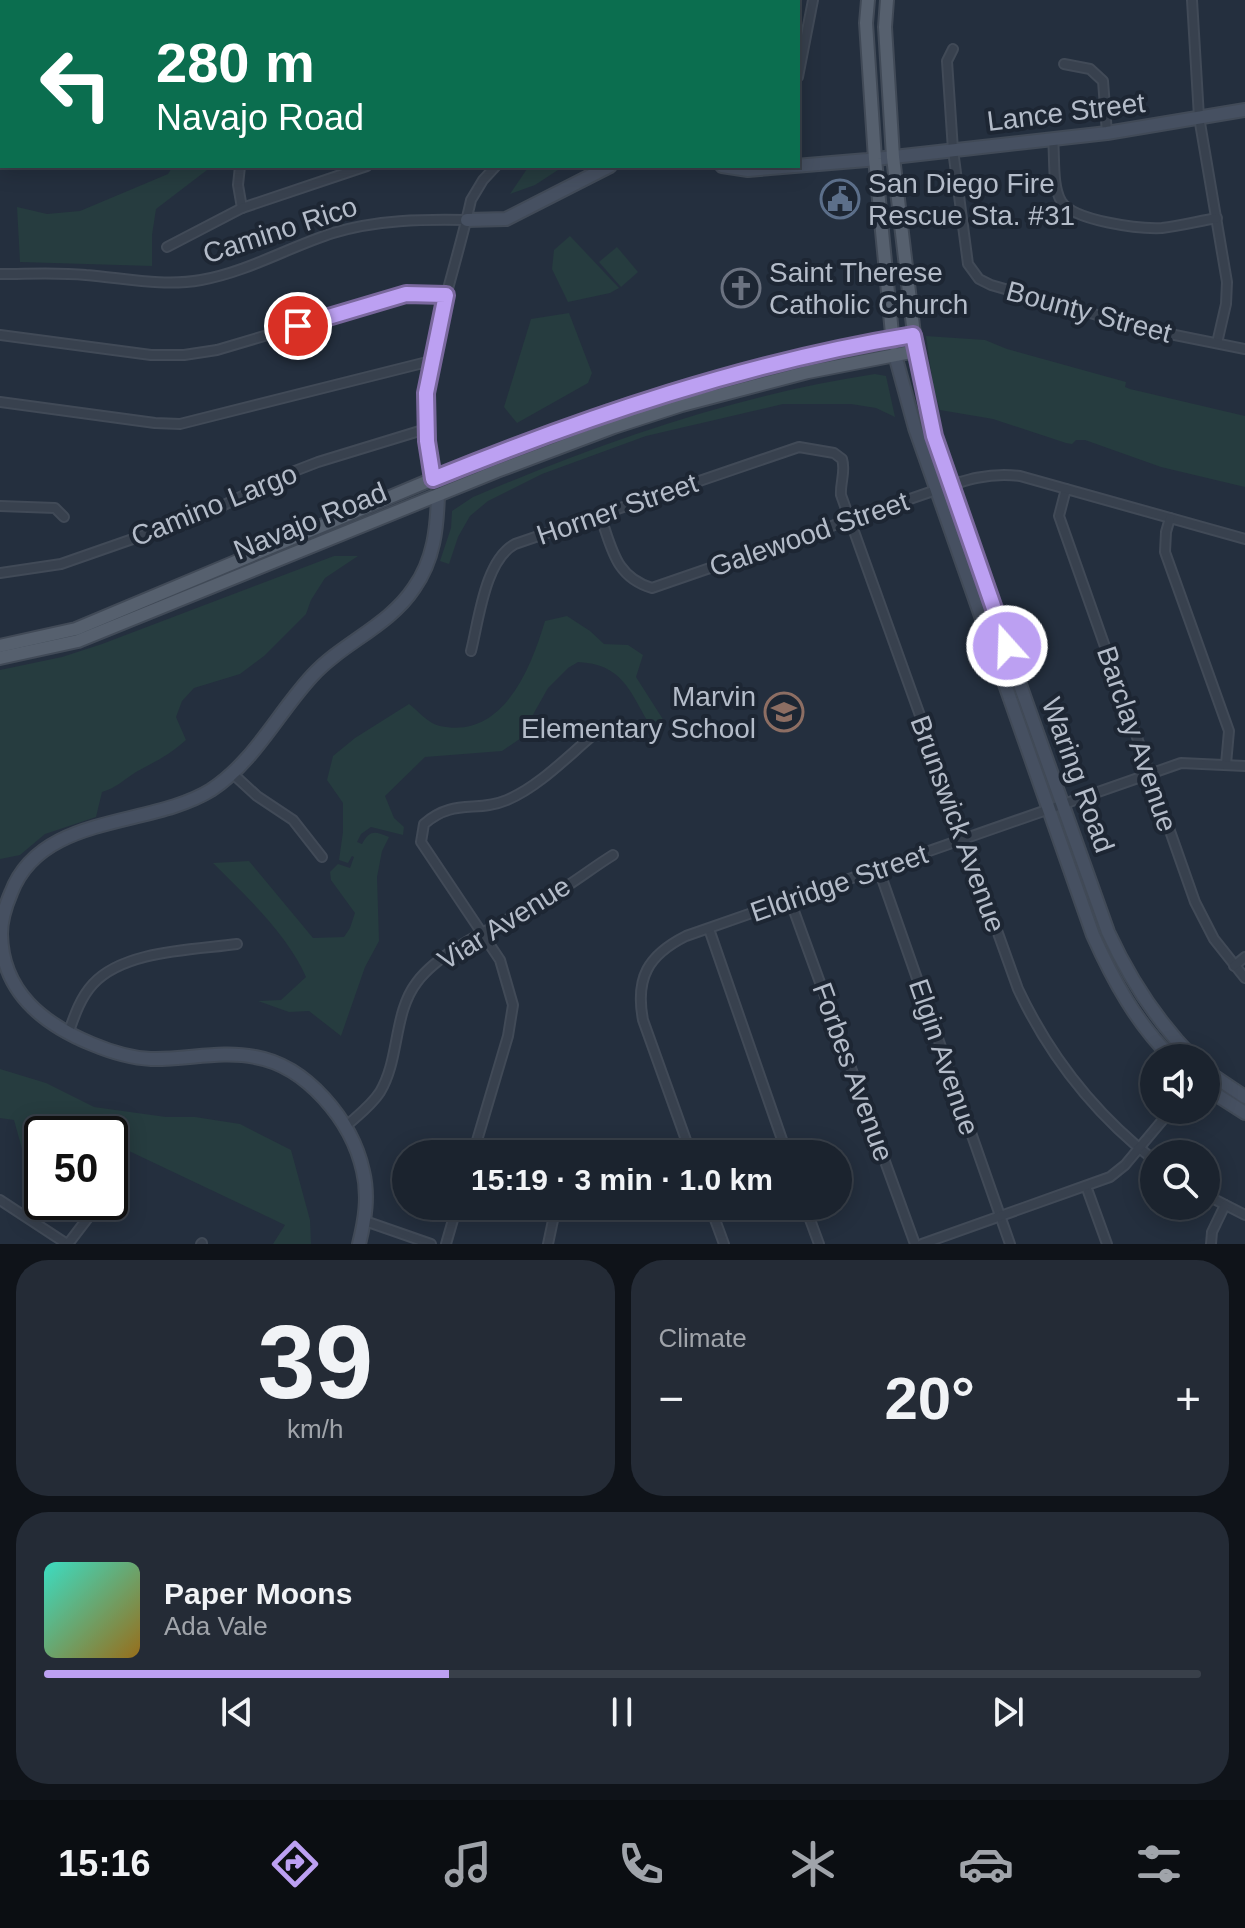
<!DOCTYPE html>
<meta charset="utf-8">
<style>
:root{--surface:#1b232e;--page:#242b36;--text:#f1f3f6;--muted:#a0a4aa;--line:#39404a;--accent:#bca0f2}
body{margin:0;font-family:Arial,sans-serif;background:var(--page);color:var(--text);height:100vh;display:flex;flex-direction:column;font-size:30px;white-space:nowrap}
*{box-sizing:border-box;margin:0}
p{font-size:26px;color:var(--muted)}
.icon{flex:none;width:44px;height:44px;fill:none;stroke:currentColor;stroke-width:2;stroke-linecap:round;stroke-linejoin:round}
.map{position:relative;height:1244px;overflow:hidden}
.drawer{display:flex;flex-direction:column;gap:16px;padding:16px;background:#0f1319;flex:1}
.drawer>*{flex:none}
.banner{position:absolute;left:0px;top:0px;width:800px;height:168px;box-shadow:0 4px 20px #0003,0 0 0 2px var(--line);background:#0b6e4f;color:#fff;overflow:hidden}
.tools{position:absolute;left:1140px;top:1044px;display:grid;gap:16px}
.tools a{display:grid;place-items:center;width:80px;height:80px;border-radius:50%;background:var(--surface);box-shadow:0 4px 20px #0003,0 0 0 2px var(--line);font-size:40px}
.speed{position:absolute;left:24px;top:1116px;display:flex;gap:16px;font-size:40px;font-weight:700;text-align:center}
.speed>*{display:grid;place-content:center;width:104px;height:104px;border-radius:50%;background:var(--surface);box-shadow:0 4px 20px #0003,0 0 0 2px var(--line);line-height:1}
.speed .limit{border:4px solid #111;border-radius:12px;background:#fff;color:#111}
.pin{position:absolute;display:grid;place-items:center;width:68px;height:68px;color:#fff;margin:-34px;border:4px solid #fff;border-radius:50%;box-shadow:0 2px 8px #0007}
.me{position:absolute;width:88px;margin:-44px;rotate:340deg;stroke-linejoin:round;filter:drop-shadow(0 0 6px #0008)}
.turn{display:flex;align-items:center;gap:28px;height:168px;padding:0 24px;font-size:36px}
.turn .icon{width:104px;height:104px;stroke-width:2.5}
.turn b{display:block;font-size:56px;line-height:68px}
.big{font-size:60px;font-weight:600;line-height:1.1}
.drawer .widget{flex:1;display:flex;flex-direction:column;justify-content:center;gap:12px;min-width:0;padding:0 28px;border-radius:32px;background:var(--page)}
.drawer .dial{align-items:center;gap:0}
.dial b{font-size:104px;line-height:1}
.song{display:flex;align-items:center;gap:24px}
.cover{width:96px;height:96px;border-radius:12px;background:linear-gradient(135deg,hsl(170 70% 55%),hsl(40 70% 35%))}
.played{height:8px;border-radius:4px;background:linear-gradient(90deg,var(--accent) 35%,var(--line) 35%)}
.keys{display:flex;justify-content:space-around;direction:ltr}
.heat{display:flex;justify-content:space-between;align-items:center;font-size:44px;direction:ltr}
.drawer .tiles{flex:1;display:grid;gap:16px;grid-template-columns:1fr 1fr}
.widget:last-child{grid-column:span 2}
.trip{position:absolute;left:392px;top:1140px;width:460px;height:80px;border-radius:40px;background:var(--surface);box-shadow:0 4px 20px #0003,0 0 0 2px var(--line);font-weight:600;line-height:80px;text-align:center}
.dock{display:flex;height:128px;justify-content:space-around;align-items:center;background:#0b0e12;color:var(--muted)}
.dock .icon{width:56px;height:56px}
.dock .current{color:var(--accent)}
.dock b{font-size:36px;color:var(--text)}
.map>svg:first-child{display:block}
.green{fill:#263c3f}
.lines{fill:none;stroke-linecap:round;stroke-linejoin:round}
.street-casing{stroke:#414a57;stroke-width:12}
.secondary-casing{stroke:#414a57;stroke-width:16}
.primary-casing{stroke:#414a57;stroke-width:16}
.street{stroke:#38414e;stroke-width:8}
.secondary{stroke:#465061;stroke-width:12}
.primary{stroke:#56606e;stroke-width:12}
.route-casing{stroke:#7a689d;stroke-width:20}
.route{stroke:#bca0f2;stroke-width:14}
.labels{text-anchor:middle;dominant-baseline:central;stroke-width:8;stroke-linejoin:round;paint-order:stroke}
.street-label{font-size:28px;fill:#b4bcc9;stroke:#1d2633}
.poi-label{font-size:28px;fill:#b4bcc9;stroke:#1d2633;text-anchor:start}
</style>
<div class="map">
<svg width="1245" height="1244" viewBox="0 0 1245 1244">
<rect width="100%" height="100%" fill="#242f3e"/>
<g class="green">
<polygon points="173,166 208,166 207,170 156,209 152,235 152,266 20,262 17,207 47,214 80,211 168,174"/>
<polygon points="529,166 564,166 535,185 510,194"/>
<polygon points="570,236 619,288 610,293 568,302 552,269 554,250"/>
<polygon points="617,247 638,272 621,287 599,262"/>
<polygon points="569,313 592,373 588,383 517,423 504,407 531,319"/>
<polygon points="926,336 985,340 1007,349 1126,382 1125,387 1130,389 1245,416 1245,487 1161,467 1085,440 1076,440 1072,444 1066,443 993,419 940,410 933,385"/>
<path d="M875,374L886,376L895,417L876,408L851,404H783L646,436L542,474L488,501L470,516L458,537L449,564L440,561L451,528L452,511L473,497C603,442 735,395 875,374Z"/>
<path d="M334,556H358L325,578L311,600L306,614L264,656L240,674L194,688L182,701L176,717L186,740C168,756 156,761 136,772C125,779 116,788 102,792L96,817L45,834L20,855L0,859V670L62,657L102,644Z"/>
<path d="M567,616L590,631L604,644L628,645L643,655L636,677L664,721L648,722C629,689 621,664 578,662L568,668L548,688L530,720L524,736L502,751L425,757L385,796L394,818L404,827L403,835L371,827L361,834L357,842L362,844C370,830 374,831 389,837L382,851L377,877L379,941L365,967L341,1036L309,1011L289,1012L258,1001L281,1000L306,977C288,935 245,895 213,863L249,861L313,938L344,937L350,928L355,913L331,880L330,872L338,864L350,868L354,857L352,856L348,863L339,860L343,832V803L327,780L333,756L355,738L409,704C418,711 429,724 440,726C503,740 531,668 545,621Z"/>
<polygon points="0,1069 46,1083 94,1107 166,1117 195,1117 240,1124 291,1150 310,1220 311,1244 273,1244 285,1225 110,1142 110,1134 42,1134 42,1161 37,1161 22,1149 14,1120 0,1118"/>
</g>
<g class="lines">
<g class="street-casing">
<g id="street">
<polyline points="52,0 52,2"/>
<polyline points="1192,0 1199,117 1227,282 1226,304 1217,343"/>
<polyline points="361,2 367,0"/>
<polyline points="541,2 541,0"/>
<polyline points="633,2 633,0"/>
<polyline points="693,2 693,0"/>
<polyline points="750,2 750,0"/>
<polyline points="953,49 947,61 953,150 968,264 979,279 991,285 1150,330 1245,349"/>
<polyline points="1064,64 1090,69 1103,81 1107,133"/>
<polyline points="798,77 813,0"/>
<path d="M1053,139C1055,158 1052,185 1061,201C1073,221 1139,229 1162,228C1180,226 1199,221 1217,218"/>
<polyline points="0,150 2,150"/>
<polyline points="240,166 238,185 242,208"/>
<polyline points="167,247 242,208 367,166"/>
<path d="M0,274C28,274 57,272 86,275C124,278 163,287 201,280C247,272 289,247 333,233C376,220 423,219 467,220"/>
<polyline points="0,335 151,355 184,355 217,350 406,294 446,295"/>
<polyline points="0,402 155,423 180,424 431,361"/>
<polyline points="1066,489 1059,516 1195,902 1214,939 1245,978"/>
<path d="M438,495C405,396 450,296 471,200L483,180L496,166"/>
<polyline points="0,506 55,508 64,517"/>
<path d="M600,515C612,548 615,577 652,588L936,490C965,480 989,472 1020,476L1245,539"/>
<polyline points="1170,518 1166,532 1165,552 1229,731 1226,764"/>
<polyline points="0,573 61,564 210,512 287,474 318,462 426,429"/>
<path d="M471,651C479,619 485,560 515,544L799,447L834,453L842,459C846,471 840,483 841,495L1018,989C1050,1057 1095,1114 1154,1160"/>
<polyline points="233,774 257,796 293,820 322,857"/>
<polyline points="879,870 1010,1244"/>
<polyline points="790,900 915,1244"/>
<polyline points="709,929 787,1154"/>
<polyline points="1234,966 1245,957"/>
<path d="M68,1034C74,1017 80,998 93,984C124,950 194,950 237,944"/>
<path d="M345,1127C357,1116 371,1106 380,1092C400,1059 393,1013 417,982C444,946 513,919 551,896C572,884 592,868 613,855"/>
<path d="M473,1154L508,1036L513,1005L500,960L421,842L424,824C454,798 476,813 507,800C538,787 566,758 592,736"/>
<polyline points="568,1154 572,1148"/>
<path d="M691,1154L643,1020C635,978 648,955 686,936L1181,763L1245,766"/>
<polyline points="1086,1186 1107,1244"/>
<polyline points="1206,1195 1245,1215"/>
<polyline points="0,1200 67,1244"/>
<polyline points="710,1206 724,1244"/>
<polyline points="805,1206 819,1244"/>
<polyline points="365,1221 431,1244"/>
<polyline points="68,1244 100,1202"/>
<polyline points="201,1244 202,1243"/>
<polyline points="446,1244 457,1206"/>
<polyline points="548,1244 556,1206"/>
<polyline points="922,1244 1110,1177 1125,1165 1171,1110"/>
<polyline points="1211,1244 1212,1232 1225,1205"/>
</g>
</g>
<g class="secondary-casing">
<g id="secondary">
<polyline points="722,166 748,170 867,160 1107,133 1245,110"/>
<polyline points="467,220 506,219 610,166"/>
<path d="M916,351L928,416L949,485L1108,932C1130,980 1156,1020 1193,1058"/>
<path d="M895,355L915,428L1093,935C1113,980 1137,1024 1172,1058"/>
<polyline points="1206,1071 1245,1097"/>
<polyline points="1206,1088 1245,1113"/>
<path d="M359,1244C365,1220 369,1196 363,1171C352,1121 307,1066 255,1057C221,1050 186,1060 151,1059C130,1058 111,1052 92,1044C43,1024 2,992 1,934C1,919 5,907 11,893C41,813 150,828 211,790C255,761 277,714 312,676C342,643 389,626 414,588C434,560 437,528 438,495"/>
</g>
</g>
<g class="primary-casing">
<g id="primary">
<polyline points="868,0 866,23 875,159 893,344"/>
<polyline points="0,646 76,629 433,479 609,411 678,389 805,356 913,335"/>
<polyline points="0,658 78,641 497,471 614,427 682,405 808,372 916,351 893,157 885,27 887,0"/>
</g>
</g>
<use href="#street" class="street"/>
<use href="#secondary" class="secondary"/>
<use href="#primary" class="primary"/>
</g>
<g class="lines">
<g class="route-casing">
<path id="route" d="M298,326L406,294L446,295L426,393L427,441L433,479C588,416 747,362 913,335L934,436L1007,646"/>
</g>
<use href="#route" class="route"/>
</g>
<defs>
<g id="civic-ring" transform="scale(2)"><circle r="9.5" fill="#1d2633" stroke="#5c6f8a" stroke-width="1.5"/><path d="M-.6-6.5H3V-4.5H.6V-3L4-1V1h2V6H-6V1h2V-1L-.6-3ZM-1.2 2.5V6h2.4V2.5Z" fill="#5c6f8a"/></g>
<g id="church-ring" transform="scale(2)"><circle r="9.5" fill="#1d2633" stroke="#6b7280" stroke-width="1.5"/><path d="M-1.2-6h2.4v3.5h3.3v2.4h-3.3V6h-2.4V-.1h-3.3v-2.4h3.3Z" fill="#6b7280"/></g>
<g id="school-ring" transform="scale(2)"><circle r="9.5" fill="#1d2633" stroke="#8d6e63" stroke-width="1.5"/><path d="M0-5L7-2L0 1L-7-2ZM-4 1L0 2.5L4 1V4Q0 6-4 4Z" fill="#8d6e63"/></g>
</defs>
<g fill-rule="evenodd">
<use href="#civic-ring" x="840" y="199"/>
<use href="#church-ring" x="741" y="288"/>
<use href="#school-ring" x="784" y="712"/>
</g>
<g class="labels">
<g class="street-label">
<text transform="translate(1066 112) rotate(-7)">Lance Street</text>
<text transform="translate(280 230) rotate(-18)">Camino Rico</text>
<text transform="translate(1089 312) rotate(15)">Bounty Street</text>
<text transform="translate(214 505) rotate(-22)">Camino Largo</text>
<text transform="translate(617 509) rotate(-19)">Horner Street</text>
<text transform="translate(310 521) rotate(-22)">Navajo Road</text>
<text transform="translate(809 534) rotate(-19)">Galewood Street</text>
<text transform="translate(1137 739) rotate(71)">Barclay Avenue</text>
<text transform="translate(1078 775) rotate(70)">Waring Road</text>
<text transform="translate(958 824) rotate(70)">Brunswick Avenue</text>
<text transform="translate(839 883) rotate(-19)">Eldridge Street</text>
<text transform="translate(504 923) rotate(-32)">Viar Avenue</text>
<text transform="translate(944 1057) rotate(71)">Elgin Avenue</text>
<text transform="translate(853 1072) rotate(70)">Forbes Avenue</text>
</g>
<g class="poi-label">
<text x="868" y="183">San Diego Fire<tspan x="868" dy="32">Rescue Sta. #31</tspan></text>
<text x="769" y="272">Saint Therese<tspan x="769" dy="32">Catholic Church</tspan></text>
<text x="756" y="696" text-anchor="end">Marvin<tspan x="756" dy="32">Elementary School</tspan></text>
</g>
</g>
</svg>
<div class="tools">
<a><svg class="icon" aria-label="sound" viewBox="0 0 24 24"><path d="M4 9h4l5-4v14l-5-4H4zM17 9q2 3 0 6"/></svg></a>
<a><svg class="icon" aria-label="search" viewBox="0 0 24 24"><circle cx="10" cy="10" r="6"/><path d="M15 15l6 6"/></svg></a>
</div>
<div class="speed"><div class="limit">50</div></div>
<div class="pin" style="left:298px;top:326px;background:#d93025"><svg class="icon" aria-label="arrive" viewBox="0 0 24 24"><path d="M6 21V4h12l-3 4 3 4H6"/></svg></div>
<svg class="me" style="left:1007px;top:646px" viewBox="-20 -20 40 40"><circle r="17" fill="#bca0f2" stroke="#fff" stroke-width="3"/><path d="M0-11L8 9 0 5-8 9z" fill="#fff"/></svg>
<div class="trip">15:19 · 3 min · 1.0 km</div>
<div class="banner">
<div class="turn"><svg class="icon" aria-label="left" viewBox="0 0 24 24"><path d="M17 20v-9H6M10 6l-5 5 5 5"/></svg><div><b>280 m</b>Navajo Road</div></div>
</div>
</div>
<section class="drawer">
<div class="tiles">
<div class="widget dial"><b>39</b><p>km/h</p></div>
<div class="widget"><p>Climate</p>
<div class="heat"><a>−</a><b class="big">20°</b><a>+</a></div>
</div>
<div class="widget">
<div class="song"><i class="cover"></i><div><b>Paper Moons</b><p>Ada Vale</p></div></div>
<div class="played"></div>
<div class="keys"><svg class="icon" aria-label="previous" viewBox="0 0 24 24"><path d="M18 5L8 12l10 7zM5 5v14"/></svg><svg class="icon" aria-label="pause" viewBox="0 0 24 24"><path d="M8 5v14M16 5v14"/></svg><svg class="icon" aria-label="next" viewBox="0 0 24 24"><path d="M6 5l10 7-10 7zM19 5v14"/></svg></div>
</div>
</div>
</section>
<nav class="dock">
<b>15:16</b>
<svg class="icon current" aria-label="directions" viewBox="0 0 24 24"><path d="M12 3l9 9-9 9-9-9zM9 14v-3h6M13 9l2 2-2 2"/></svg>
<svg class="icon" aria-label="music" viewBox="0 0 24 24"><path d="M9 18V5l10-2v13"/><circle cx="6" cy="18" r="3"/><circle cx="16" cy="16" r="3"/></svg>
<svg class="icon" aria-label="phone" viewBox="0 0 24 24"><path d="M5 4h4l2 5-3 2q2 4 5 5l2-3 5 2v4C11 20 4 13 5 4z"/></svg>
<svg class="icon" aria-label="climate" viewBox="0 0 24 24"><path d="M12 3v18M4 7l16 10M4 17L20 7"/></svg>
<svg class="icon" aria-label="car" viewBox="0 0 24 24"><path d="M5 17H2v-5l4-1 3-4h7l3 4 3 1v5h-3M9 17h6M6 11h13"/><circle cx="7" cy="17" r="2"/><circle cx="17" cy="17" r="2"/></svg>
<svg class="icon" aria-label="filters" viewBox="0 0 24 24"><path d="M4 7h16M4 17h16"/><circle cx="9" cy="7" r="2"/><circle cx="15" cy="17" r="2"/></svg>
</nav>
